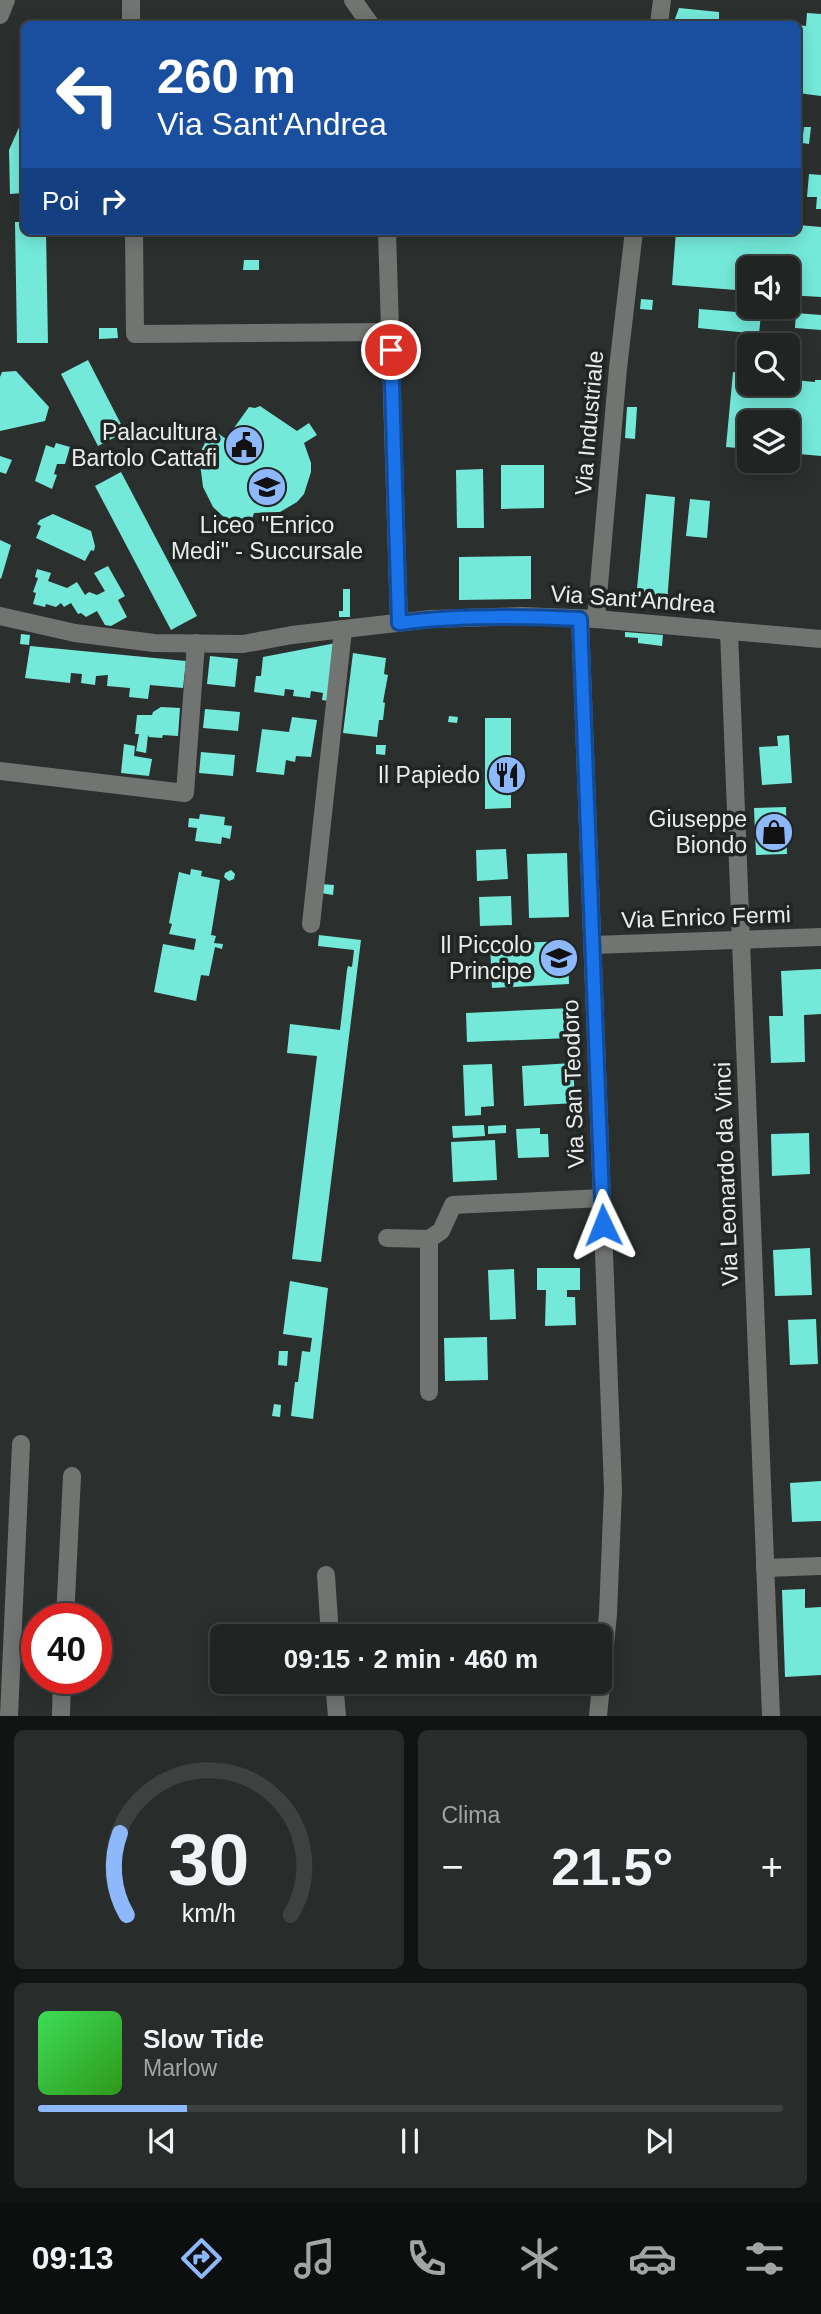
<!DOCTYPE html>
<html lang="it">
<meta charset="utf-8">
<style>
:root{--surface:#202422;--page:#282c2a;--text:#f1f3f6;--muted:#a2a4a5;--line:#3d4140;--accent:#8db9fc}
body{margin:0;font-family:Arial,sans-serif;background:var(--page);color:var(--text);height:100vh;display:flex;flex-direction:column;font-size:26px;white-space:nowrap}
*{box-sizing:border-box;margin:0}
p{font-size:23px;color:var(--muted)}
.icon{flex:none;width:38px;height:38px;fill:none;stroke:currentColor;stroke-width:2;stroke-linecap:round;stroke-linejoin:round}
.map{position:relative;height:1716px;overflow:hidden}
.drawer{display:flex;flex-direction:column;gap:14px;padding:14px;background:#121413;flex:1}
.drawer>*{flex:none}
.banner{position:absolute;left:21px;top:21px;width:780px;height:214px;border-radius:10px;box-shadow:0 4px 18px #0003,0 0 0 2px var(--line);background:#1a4fa0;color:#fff;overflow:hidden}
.controls{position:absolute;left:737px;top:256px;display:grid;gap:14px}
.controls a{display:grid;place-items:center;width:63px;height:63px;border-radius:10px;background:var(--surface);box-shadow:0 4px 18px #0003,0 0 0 2px var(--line);font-size:35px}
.speed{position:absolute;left:21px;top:1603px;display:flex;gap:14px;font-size:35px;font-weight:700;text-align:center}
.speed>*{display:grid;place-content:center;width:91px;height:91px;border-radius:50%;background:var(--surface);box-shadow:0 4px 18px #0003,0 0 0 2px var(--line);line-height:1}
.speed .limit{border:10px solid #d22;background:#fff;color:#111}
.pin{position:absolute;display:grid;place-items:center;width:60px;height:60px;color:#fff;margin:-30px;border:4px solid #fff;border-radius:50%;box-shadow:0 2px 7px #0007}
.me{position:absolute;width:77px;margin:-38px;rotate:358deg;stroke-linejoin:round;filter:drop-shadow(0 0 5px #0008)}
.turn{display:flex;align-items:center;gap:24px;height:147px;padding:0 21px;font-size:32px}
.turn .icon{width:91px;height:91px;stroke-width:2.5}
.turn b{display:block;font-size:49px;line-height:60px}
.then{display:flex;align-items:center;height:66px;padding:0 21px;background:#0003;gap:14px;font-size:26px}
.big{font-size:52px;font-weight:700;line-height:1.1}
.drawer .card{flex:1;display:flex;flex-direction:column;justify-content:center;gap:10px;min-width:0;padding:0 24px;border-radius:10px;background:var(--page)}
.drawer .dial{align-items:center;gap:0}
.dial svg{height:182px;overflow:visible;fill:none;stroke:var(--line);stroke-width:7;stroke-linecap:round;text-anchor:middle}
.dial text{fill:var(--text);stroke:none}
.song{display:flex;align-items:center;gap:21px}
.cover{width:84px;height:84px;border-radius:10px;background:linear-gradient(135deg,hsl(130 70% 55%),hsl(110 70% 35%))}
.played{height:7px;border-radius:4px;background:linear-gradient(90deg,var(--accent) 20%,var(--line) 20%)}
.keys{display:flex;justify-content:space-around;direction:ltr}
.heat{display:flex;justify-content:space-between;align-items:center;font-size:38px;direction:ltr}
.drawer .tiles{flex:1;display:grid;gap:14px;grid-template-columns:1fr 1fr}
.card:last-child{grid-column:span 2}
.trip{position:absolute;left:210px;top:1624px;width:402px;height:70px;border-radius:10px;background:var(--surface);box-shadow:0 4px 18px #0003,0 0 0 2px var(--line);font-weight:700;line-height:70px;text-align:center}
.menu{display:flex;height:112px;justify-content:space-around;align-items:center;background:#0d0e0e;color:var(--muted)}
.menu .icon{width:49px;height:49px}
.menu .active{color:var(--accent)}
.menu b{font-size:32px;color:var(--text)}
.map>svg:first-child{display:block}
.building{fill:#74e9da}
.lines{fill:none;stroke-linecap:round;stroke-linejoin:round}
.minor{stroke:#727472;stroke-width:18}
.route-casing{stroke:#114b97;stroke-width:18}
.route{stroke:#1a73e8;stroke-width:12}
.labels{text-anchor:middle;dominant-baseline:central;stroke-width:7;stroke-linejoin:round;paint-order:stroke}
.street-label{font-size:23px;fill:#e9eceb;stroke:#212624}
.poi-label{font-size:23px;fill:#e9eceb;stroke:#212624;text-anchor:end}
</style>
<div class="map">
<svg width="821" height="1716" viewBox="0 0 821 1716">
<rect width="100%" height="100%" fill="#2b302e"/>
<g class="building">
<polygon points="679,8 719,12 719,24 673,24"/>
<polygon points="807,13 821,14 821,96 798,93 798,25 806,26"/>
<polygon points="21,123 24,123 24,193 10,194 9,150"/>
<polygon points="804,127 811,127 809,144 802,143"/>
<polygon points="809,174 821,175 821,209 816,209 817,197 807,197"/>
<polygon points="15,222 24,222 24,231 46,231 48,343 17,343"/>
<polygon points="798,225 821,227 821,297 788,295 788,268 749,268 749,291 672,285 676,231 798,231"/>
<polygon points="244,260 259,260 259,270 243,270"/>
<polygon points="641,299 653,300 652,310 640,309"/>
<polygon points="699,309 761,314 759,334 698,328"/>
<polygon points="796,313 821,315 821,330 795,328"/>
<polygon points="99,328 117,328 118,338 99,339"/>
<polygon points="88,360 125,432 98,446 61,374"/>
<polygon points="788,369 795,369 794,380 815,382 815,380 821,380 821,456 788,453 788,422 749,422 749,449 726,447 733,372 749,373 749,383 788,383"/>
<polygon points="16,371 49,407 45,421 0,431 0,377 2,372"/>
<polygon points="260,406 297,431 309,423 317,435 304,443 311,463 311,472 304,494 297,502 280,512 254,513 248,531 229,522 213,507 203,487 200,463 202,449 212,429 226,439 249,407 255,408"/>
<polygon points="627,407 637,407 635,439 625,438"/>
<polygon points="56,443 70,447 65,464 57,464 54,474 57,475 52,489 35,481 46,445 54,448"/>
<polygon points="0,456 12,460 6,474 0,472"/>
<polygon points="501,465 544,465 544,508 501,509"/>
<polygon points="483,469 484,528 457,528 456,470"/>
<polygon points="121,472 197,616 171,630 95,486"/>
<polygon points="646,494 675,497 667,603 636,599"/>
<polygon points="690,499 710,501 707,538 686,536"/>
<polygon points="53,514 91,531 95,546 94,551 91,550 85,561 36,538 41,526 37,524 40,520"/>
<polygon points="0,540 11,545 1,579 0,578"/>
<polygon points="531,556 531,599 459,600 459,557"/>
<polygon points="108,566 125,596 118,600 127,617 111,626 105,625 97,611 86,617 81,613 78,614 71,603 64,607 61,603 56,607 46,604 45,607 33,604 36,593 33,592 38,578 35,577 37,569 51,573 48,581 67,588 77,582 85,595 89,592 97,595 105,591 94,573"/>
<polygon points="343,589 350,589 350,617 339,617 339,611 343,611"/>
<polygon points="625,632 663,635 662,646 638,643 638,638 625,637"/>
<polygon points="21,634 30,635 29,645 20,644"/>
<polygon points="336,643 329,701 322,700 323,693 311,691 310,698 293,696 294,690 285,689 284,696 254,692 256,676 261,676 263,657"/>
<polygon points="30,646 186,661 183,688 150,685 148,699 129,697 130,688 107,686 108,675 96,676 95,685 81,683 82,674 71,673 70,683 25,678"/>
<polygon points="353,653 386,658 384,674 388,675 383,702 385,703 383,720 379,720 377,737 343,733"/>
<polygon points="210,656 238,659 235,687 207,684"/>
<polygon points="161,707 180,708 178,736 163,735 162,738 149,737 148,735 146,753 136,751 139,734 135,734 137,715 152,715 153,712"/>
<polygon points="205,709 240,712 238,731 203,728"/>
<polygon points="449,716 458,717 457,723 448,722"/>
<polygon points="292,717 317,720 311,757 296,756 295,762 286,760 284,775 256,772 262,729 289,732"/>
<polygon points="485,718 511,718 511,808 485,809"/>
<polygon points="789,735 792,783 762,785 759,747 778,746 777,736"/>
<polygon points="124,744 135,746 134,756 152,759 149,776 121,773"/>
<polygon points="376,745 386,745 385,755 376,754"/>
<polygon points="201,752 235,755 233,776 199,773"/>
<polygon points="786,807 787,854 756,855 754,808"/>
<polygon points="200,814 225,817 224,825 232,826 230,839 222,837 221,844 195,841 197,828 188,827 189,818 199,819"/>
<polygon points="506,849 508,879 477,881 476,850"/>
<polygon points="567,853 569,917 529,918 527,854"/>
<polygon points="191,869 202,871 201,876 220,880 211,935 216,936 214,943 223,944 222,949 215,947 209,976 201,975 196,1001 154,992 163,944 194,950 196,939 169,934 172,924 169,923 179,872 190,875"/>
<polygon points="231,870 235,874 234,879 229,881 224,877 225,873"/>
<polygon points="321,884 334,885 333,895 321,893"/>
<polygon points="511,896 512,925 480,926 479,897"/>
<polygon points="319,935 361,940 321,1262 292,1259 317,1056 287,1053 290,1024 340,1030 347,970 348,966 352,967 354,950 318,946"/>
<polygon points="568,941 569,984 492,988 490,944"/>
<polygon points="821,969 821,1014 804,1015 805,1062 771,1063 769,1016 783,1016 781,971"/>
<polygon points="570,1008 571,1038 467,1042 466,1013"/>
<polygon points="573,1063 575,1103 524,1106 522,1066"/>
<polygon points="492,1064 494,1106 481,1107 481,1115 465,1116 463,1065"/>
<polygon points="484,1125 485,1136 453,1138 452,1126"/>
<polygon points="506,1125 506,1133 488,1134 488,1126"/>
<polygon points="540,1128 540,1134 548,1134 549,1157 518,1158 516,1129"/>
<polygon points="809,1133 810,1174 772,1176 771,1134"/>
<polygon points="495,1140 497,1180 453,1182 451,1142"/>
<polygon points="810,1248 812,1295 775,1296 773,1250"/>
<polygon points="537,1268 580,1268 580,1290 567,1290 567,1297 575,1297 576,1325 545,1326 546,1290 537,1290"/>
<polygon points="514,1269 516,1319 490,1320 488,1270"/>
<polygon points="290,1281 328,1288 313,1419 291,1416 295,1382 298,1382 302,1351 310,1352 312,1338 283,1334"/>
<polygon points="816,1319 818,1364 790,1365 788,1320"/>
<polygon points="487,1337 488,1380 445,1381 444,1338"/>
<polygon points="279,1351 288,1351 287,1366 278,1365"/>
<polygon points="274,1404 281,1405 280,1417 272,1416"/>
<polygon points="821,1481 821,1521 792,1522 790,1483"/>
<polygon points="805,1589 805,1608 821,1607 821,1675 785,1677 782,1590"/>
</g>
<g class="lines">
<g class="minor">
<polyline points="131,0 131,24"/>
<polyline points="353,0 370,24"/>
<polyline points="0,15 6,0"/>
<polyline points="659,24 662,0"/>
<polyline points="134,231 135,334 390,332"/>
<polyline points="387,231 399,623"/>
<polyline points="0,616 75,633 154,643 243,644 292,635 431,619 522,616 596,619 821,639"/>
<polyline points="580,619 613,1490 608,1614 598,1716"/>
<polyline points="596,619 618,368 634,231"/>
<polyline points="729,631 771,1716"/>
<polyline points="0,771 185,793 196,643"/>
<polyline points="311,924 343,630"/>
<polyline points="593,945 821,937"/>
<polyline points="387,1238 429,1239 441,1231 453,1205 602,1198"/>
<polyline points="429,1392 429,1239"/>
<polyline points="765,1568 821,1566"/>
<polyline points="326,1575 330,1636"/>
<polyline points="65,1619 72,1476"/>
<polyline points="334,1682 337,1716"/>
<polyline points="9,1716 21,1444"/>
<polyline points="61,1716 62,1678"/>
</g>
</g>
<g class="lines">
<g class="route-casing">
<path id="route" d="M391,350L399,623C459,615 520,616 580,619L603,1225"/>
</g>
<use href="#route" class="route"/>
</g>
<defs>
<g id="civic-disc" transform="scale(2.0125)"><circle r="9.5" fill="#8db9fc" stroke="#212624"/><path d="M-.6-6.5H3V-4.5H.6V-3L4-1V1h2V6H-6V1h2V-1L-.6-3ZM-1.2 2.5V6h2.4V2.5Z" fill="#111"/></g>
<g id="school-disc" transform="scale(2.0125)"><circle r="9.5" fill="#8db9fc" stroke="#212624"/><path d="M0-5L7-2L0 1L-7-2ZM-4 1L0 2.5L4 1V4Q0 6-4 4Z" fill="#111"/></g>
<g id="restaurant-disc" transform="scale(2.0125)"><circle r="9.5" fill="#8db9fc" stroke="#212624"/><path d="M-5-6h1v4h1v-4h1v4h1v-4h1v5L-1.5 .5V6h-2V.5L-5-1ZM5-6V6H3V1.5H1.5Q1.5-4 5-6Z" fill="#111"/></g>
<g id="shop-disc" transform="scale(2.0125)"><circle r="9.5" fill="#8db9fc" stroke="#212624"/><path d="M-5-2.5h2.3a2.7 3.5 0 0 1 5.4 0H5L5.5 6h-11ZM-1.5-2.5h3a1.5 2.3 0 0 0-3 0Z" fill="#111"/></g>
</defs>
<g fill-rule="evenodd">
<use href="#civic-disc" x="244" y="445"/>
<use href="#school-disc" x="267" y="487"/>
<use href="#restaurant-disc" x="507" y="775"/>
<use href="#shop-disc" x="774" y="832"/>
<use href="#school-disc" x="559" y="958"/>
</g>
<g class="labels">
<g class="street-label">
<text transform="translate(589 423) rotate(-85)">Via Industriale</text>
<text transform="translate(633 599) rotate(4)">Via Sant'Andrea</text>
<text transform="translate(706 917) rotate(-2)">Via Enrico Fermi</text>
<text transform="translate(573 1084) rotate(-92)">Via San Teodoro</text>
<text transform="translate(726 1174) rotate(-92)">Via Leonardo da Vinci</text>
</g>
<g class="poi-label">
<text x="217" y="432">Palacultura<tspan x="217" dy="26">Bartolo Cattafi</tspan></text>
<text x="267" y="525" text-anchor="middle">Liceo "Enrico<tspan x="267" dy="26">Medi" - Succursale</tspan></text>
<text x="480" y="775">Il Papiedo</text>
<text x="747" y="819">Giuseppe<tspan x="747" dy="26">Biondo</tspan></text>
<text x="532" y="945">Il Piccolo<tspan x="532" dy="26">Principe</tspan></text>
</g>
</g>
</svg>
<div class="controls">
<a><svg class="icon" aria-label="sound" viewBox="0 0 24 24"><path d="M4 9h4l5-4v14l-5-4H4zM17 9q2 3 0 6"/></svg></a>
<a><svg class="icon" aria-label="search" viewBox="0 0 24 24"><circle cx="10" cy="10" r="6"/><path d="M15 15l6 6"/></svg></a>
<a><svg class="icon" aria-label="layers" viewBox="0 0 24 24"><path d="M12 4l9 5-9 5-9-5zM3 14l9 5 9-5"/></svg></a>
</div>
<div class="speed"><div class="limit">40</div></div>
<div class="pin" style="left:391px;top:350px;background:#d93025"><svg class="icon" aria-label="arrive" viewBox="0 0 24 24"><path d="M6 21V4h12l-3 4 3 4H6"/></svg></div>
<svg class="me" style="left:603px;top:1225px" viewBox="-20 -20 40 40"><path d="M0-17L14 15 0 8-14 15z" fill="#1a73e8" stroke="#fff" stroke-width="4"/></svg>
<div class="trip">09:15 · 2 min · 460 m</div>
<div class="banner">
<div class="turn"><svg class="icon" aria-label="left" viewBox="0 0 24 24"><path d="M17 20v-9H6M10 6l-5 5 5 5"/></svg><div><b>260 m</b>Via Sant'Andrea</div></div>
<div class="then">Poi<svg class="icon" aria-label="right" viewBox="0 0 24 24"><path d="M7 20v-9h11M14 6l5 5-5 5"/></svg></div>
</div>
</div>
<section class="drawer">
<div class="tiles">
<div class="card dial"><svg viewBox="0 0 100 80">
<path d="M14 69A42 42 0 1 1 86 69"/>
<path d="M14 69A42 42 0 0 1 11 33" stroke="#8db9fc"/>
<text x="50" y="56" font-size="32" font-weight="700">30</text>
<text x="50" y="72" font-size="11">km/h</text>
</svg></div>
<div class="card"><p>Clima</p>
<div class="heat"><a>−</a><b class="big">21.5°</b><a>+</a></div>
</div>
<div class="card">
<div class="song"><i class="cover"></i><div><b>Slow Tide</b><p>Marlow</p></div></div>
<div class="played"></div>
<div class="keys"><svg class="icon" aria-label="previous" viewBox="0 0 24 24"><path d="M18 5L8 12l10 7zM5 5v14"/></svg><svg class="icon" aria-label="pause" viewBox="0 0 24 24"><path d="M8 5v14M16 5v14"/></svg><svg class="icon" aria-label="next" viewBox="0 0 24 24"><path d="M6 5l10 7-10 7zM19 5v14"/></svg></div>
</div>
</div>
</section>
<nav class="menu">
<b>09:13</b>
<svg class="icon active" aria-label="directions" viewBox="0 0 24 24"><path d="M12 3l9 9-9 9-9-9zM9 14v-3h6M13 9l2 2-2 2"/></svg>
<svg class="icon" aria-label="music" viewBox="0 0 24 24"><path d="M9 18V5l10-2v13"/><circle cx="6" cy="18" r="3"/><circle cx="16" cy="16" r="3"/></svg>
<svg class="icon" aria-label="phone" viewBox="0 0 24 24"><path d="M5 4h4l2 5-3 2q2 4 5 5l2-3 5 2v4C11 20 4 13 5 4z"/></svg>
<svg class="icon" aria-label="climate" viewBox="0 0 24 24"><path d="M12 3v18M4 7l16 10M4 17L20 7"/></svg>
<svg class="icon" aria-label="car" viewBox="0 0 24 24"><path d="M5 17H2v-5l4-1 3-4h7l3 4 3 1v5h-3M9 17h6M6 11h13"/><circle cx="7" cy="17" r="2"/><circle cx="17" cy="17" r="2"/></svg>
<svg class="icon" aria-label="filters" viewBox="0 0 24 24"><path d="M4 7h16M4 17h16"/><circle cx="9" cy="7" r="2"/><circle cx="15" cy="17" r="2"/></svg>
</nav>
